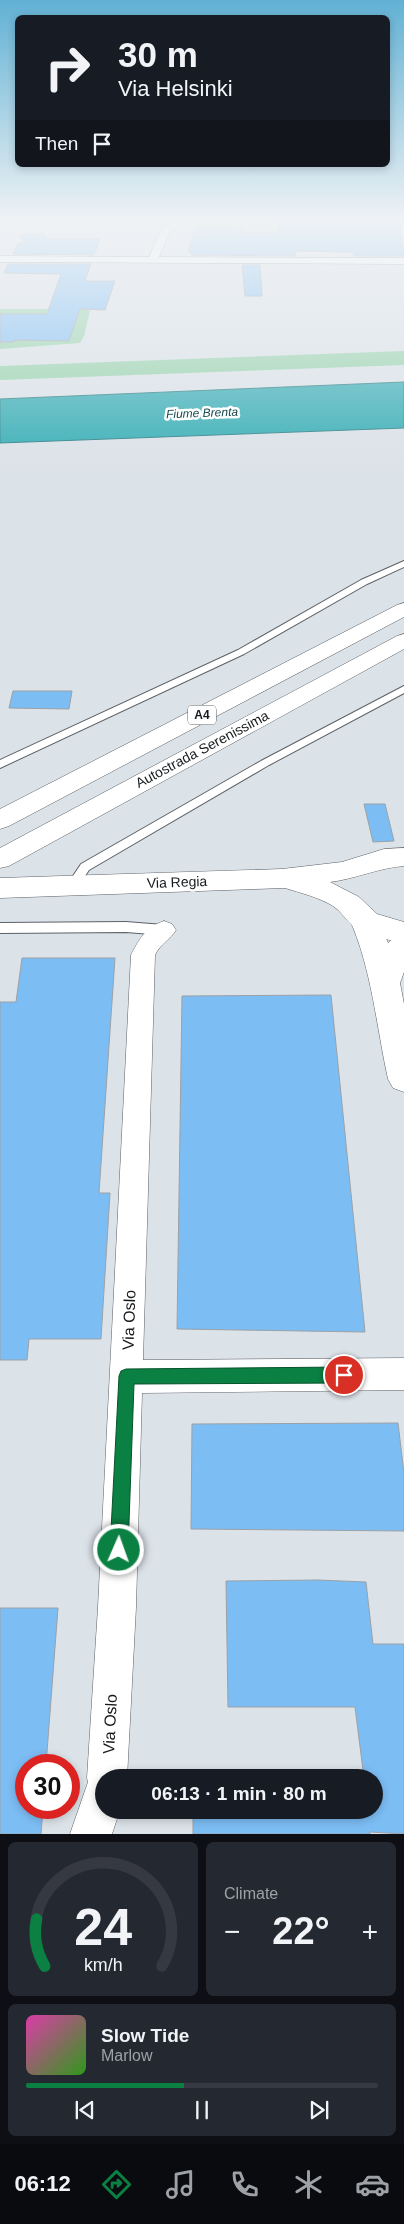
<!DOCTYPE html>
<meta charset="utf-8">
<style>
:root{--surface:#171b24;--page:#242831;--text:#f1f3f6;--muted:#9ea1a6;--line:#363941;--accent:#0b8043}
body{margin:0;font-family:Helvetica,sans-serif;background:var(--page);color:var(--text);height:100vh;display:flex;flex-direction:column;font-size:19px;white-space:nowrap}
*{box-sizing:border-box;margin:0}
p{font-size:16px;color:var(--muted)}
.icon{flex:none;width:28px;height:28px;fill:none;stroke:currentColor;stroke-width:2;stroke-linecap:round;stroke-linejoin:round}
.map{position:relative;height:1834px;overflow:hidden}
.details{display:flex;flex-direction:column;gap:8px;padding:8px;background:#0d0f14;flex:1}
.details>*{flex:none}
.hud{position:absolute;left:15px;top:15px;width:375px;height:152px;border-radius:8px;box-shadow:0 2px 8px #0003;background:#171b24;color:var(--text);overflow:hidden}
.speed{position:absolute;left:15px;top:1754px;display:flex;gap:10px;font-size:25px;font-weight:700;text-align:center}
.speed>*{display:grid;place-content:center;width:65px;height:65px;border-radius:50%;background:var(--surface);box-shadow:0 2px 8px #0003;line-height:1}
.speed .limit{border:8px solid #d22;background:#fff;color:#111}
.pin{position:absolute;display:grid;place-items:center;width:42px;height:42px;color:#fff;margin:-21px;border:2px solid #fff;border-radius:50%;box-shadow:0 1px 5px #0007}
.me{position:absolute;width:55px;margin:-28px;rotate:2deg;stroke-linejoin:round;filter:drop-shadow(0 0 4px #0008)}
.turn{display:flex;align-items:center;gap:18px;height:105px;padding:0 20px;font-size:22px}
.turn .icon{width:65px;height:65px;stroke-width:2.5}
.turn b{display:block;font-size:35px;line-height:42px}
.then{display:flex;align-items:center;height:48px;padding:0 20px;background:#0003;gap:10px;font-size:19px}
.big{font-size:38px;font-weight:600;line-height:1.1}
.details .tile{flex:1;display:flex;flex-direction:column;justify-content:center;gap:8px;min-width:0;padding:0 18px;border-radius:8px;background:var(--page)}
.details .dial{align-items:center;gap:0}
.dial svg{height:130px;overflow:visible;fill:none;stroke:var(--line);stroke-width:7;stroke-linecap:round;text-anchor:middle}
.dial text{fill:var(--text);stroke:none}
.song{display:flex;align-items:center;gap:15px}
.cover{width:60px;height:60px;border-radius:8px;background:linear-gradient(135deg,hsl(320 70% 55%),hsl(110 70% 35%))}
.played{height:5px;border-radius:2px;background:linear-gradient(90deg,var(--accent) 45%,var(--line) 45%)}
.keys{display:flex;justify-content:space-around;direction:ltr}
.heat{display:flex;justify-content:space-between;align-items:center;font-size:28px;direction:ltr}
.details .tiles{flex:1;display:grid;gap:8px;grid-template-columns:1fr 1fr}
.tile:last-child{grid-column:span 2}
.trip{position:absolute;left:95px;top:1769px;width:288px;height:50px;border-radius:25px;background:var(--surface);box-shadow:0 2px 8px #0003;font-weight:600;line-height:50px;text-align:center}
.tab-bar{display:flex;height:80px;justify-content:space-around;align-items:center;background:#090b0e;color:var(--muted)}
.tab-bar .icon{width:35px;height:35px}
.tab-bar .active{color:var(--accent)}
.tab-bar b{font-size:22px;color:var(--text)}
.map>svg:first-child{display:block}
.green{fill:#94d1a9}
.water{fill:#36adb5;stroke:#2c8187}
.building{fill:#7cbdf4;stroke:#9ba1a7}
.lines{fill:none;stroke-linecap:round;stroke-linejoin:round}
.lane-casing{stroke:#5c6166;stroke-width:2}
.street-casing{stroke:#5c6166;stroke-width:1}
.secondary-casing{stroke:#5c6166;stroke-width:1}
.primary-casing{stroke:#5c6166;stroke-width:1}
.highway-casing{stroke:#5c6166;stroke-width:1}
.lane{fill:#fff;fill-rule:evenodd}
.street{fill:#fff;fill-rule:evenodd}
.secondary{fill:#fff;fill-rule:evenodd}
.primary{fill:#fff;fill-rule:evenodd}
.highway{fill:#fff;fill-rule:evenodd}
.route{fill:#0b8043;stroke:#07532c}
.labels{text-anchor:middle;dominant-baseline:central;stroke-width:5;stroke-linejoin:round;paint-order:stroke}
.far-water-label{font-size:12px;font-style:italic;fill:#16494c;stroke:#fff}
.shield{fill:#fff;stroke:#5c5e5f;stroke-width:1}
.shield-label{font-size:12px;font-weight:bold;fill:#16191b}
.street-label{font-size:14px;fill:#16191b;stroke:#fff}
.near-street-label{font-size:16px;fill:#16191b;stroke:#fff}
</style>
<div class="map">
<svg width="404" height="1834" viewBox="0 0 404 1834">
<rect width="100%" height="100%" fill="#dbe2e8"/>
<g class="green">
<polygon points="0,309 86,309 90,311 84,336 80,343 0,349"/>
<polygon points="404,351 404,365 0,380 0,366"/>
</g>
<polygon class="water" points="404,382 404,428 0,443 0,399"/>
<g class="building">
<polygon points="279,220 354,222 353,220 399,220 404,256 354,256 353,252 295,251 295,256 191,255 192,253 188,252 195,228 201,226 242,229 241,232 278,232"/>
<polygon points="43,233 47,239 100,239 94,255 13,254 18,243 24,243 19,235"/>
<polygon points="8,264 91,264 85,281 115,281 105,310 80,309 69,341 15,340 14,342 0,342 0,314 47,314 61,274 4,273"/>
<polygon points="242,265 260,265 262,296 245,296"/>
<polygon points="13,691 72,691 69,709 9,708"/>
<polygon points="364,804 385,804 394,841 373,842"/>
<polygon points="22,958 115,958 99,1193 110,1193 101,1339 29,1339 27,1360 0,1360 0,1002 16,1002"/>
<polygon points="331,995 365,1332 177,1329 182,996"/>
<polygon points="398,1423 404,1473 404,1531 191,1529 192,1424"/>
<polygon points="318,1580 366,1582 373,1644 404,1644 404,1834 370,1832 370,1834 193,1834 193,1810 374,1810 374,1778 364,1778 355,1707 228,1707 226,1581"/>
<polygon points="0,1608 58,1608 46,1765 26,1765 26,1808 43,1808 41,1834 0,1834"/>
</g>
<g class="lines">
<g class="lane-casing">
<g id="lane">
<polygon points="404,561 404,567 367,584 244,654 0,768 0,760 238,650 361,580"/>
<polygon points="404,686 404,693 269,765 89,870 77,888 69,888 67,885 81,864 261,761"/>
<polygon points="126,922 164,925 168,927 170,930 168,933 164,935 126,932 0,933 0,923"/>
</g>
</g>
<g class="street-casing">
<g id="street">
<polygon points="176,220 188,220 170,232 159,257 404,258 404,264 0,262 0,256 149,257 162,228"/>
<polygon points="252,220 262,220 262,222 257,225 253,224"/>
<path d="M164,921L172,924L176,930C170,940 160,944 155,955L143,1360L404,1358V1390L142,1393L136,1607L127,1778H104V1810H120L112,1834H70L88,1782L87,1778L98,1607L131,955C139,939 146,927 164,921Z"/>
</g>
</g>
<g class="secondary-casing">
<path id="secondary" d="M363,908L373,911L388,943L394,938L404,935V972L400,983L404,1004V1092L393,1088L388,1079C376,1025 372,969 349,918L353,911Z"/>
</g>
<g class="primary-casing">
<path id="primary" d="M404,848V866C378,868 355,879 330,882L359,897L377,914L404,922V942C388,940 365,937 352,925C345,919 341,911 333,906C318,897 301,893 285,888L0,898V878L282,869L342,862L384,849Z"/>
</g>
<g class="highway-casing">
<g id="highway">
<polygon points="404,603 404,617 9,826 0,829 0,809 397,605"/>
<polygon points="404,634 404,649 9,866 0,868 0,848 397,636"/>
</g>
</g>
<use href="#lane" class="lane"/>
<use href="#street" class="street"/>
<use href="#secondary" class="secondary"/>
<use href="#primary" class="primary"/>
<use href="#highway" class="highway"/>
</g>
<linearGradient id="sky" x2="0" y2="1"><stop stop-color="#61b1d4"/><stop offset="0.46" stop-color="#eff2f5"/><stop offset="1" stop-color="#eff2f5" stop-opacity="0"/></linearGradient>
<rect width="404" height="477" fill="url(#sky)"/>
<polygon class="route" points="344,1367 350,1369 352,1375 350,1380 344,1383 134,1384 128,1550 125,1556 119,1558 113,1556 110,1550 119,1376 121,1371 126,1369"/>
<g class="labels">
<g class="far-water-label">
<text transform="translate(202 413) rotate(-2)">Fiume Brenta</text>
</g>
<rect class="shield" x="188" y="705.5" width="28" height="19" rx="4"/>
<g class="shield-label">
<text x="202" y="715">A4</text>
</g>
<g class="street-label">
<text transform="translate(202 749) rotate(-28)">Autostrada Serenissima</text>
<text transform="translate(177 882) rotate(-2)">Via Regia</text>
</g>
<g class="near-street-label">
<text transform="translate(129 1320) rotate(-88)">Via Oslo</text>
<text transform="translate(110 1724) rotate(-87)">Via Oslo</text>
</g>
</g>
</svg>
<div class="speed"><div class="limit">30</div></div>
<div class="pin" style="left:344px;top:1375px;background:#d93025"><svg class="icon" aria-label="arrive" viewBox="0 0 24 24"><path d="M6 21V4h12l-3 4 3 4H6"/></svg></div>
<svg class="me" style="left:119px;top:1550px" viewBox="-20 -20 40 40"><circle r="17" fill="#0b8043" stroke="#fff" stroke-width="3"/><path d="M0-11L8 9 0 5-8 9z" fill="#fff"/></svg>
<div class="trip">06:13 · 1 min · 80 m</div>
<div class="hud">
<div class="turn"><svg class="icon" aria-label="right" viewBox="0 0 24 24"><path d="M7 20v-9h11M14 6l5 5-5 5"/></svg><div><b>30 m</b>Via Helsinki</div></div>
<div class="then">Then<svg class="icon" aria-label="arrive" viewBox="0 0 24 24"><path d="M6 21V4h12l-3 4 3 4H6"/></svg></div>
</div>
</div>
<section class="details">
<div class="tiles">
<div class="tile dial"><svg viewBox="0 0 100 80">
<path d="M14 69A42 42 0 1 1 86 69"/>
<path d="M14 69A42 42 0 0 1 9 40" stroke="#0b8043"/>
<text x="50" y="56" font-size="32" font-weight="700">24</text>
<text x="50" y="72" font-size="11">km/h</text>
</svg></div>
<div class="tile"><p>Climate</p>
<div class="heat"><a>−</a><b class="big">22°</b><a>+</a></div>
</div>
<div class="tile">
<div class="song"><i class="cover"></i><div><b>Slow Tide</b><p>Marlow</p></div></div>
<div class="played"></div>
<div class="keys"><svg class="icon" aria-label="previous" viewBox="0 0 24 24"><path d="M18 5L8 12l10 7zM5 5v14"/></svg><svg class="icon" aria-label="pause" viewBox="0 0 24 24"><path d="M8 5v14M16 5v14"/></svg><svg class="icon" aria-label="next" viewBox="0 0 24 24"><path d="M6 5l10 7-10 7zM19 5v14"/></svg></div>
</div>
</div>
</section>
<nav class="tab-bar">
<b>06:12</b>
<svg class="icon active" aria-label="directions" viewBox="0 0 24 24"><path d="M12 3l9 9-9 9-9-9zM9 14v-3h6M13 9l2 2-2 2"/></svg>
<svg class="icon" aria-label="music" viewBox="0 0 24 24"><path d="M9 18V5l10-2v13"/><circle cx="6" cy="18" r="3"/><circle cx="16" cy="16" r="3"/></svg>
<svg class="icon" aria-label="phone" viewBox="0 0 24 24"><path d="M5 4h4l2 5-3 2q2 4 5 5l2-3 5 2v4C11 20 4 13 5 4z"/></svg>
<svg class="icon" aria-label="climate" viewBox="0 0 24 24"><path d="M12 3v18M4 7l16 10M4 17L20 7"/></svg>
<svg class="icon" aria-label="car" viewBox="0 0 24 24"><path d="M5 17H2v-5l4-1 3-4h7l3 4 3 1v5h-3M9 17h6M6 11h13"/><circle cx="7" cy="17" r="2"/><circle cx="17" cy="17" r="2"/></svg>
</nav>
